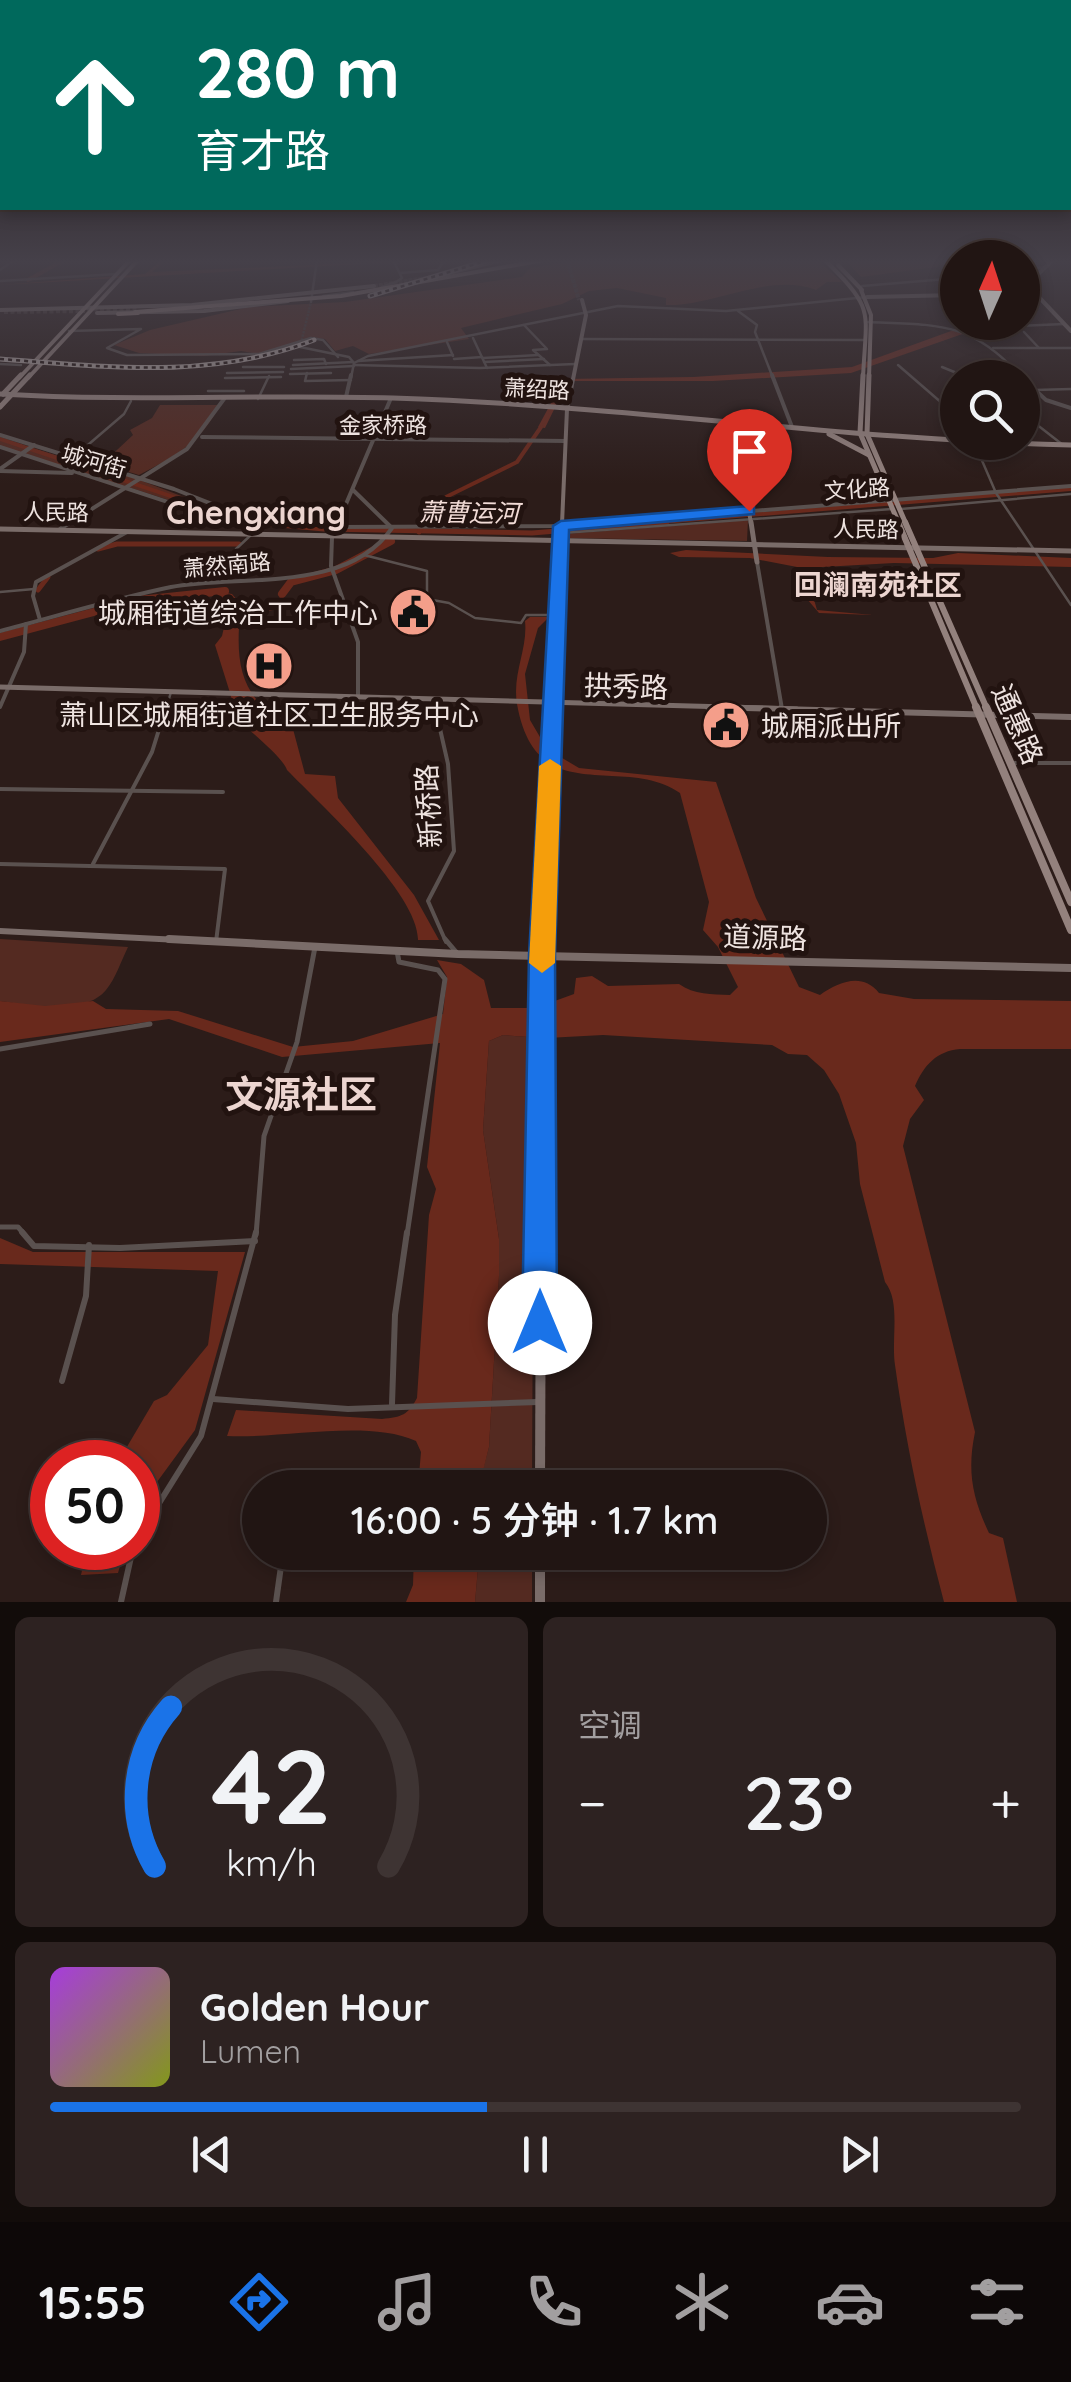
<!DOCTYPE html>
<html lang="zh">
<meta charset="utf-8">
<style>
:root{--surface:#211513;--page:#2d2221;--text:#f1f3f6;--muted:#a29fa0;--line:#3e3433;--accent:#1a73e8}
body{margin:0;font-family:Quicksand,"Noto Sans SC",sans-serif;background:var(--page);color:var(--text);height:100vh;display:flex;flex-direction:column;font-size:38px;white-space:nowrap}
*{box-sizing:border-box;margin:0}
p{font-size:32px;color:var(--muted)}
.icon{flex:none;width:55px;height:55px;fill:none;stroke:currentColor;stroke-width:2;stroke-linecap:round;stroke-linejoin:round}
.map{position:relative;height:1602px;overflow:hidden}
.panel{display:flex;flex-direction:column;gap:15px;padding:15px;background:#120c0a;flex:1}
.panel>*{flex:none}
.hud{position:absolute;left:0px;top:0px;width:1072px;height:210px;box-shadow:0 5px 15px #0003,0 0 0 2px var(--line);background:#00695c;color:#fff;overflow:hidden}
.needle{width:65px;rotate:3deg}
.controls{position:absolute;left:940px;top:240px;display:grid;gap:20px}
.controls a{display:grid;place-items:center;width:100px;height:100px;border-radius:50%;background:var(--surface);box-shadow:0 5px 15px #0003,0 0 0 2px var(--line);font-size:50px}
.speed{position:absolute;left:30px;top:1440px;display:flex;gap:20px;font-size:50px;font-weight:700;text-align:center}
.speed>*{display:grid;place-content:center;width:130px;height:130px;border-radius:50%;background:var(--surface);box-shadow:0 5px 15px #0003,0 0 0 2px var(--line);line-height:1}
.speed .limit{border:15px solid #d22;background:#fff;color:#111}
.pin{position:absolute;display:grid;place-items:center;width:85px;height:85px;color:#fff;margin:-102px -42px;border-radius:50% 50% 50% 0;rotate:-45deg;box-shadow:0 0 10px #0007}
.pin .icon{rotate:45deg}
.me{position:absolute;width:110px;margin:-55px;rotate:0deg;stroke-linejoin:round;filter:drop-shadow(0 0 8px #0008)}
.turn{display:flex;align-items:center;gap:35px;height:210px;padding:0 30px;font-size:45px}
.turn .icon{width:130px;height:130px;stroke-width:2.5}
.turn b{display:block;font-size:70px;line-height:85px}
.big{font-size:75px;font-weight:600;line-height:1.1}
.panel .tile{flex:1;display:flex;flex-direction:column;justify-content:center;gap:15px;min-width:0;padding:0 35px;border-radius:15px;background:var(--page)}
.panel .dial{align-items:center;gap:0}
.dial svg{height:260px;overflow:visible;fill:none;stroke:var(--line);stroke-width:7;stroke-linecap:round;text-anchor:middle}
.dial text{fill:var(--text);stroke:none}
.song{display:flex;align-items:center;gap:30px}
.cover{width:120px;height:120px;border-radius:15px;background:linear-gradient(135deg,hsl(280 70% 55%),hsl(70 70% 35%))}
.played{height:10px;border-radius:5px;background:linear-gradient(90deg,var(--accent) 45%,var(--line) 45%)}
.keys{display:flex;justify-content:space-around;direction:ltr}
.heat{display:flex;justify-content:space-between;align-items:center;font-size:55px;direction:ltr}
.panel .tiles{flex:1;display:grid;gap:15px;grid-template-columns:1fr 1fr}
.tile:last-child{grid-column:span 2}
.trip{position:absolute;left:242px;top:1470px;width:585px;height:100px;border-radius:50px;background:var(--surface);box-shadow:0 5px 15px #0003,0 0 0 2px var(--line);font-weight:600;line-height:100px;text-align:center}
.tab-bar{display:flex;height:160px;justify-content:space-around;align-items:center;background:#0d0808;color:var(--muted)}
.tab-bar .icon{width:70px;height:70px}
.tab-bar .active{color:var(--accent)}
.tab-bar b{font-size:45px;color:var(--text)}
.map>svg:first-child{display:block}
.green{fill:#542a21}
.water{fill:#69291c}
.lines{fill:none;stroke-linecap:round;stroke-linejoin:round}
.canal-far1{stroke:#69291c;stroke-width:4}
.canal{stroke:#69291c;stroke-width:5}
.river{stroke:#69291c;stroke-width:8}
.tertiary-tunnel{stroke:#493a37;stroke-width:2.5;stroke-dasharray:2.5 1;stroke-linecap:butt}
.secondary-tunnel{stroke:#493a37;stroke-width:4;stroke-dasharray:4 1;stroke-linecap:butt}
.trunk-tunnel{stroke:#493a37;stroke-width:4;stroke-dasharray:4 2.5;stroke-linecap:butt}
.minor-far3{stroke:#5a514f;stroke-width:2.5}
.minor-far2{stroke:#5a514f;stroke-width:4}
.minor-far1{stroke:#5a514f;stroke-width:5}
.minor{stroke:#5a514f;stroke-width:6}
.tertiary-far2{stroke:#5a514f;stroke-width:2.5}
.tertiary-far1{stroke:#5a514f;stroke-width:4}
.tertiary{stroke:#5a514f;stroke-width:5}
.secondary-far4{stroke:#7a6c69;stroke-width:4}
.secondary-far3{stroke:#7a6c69;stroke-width:5}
.secondary-far2{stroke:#7a6c69;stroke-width:6}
.secondary-far1{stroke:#7a6c69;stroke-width:8}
.secondary{stroke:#7a6c69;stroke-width:10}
.primary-far3{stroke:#93817d;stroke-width:4}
.primary-far2{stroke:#93817d;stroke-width:5}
.primary-far1{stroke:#93817d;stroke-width:6}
.primary{stroke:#93817d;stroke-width:8}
.trunk{stroke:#9e8a86;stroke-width:4}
.rail-casing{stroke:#aea29f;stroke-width:5}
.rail{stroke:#221310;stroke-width:2.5;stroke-dasharray:4;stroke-linecap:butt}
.route{fill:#1a73e8;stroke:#114b97;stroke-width:2.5}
.slow{fill:#f59e0b}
.labels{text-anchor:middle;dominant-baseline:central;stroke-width:10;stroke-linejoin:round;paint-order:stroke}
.far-street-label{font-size:22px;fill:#eee3e0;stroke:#221310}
.far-water-label{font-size:25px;font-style:italic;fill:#f2dcd7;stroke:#221310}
.far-quarter-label{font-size:28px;font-weight:bold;fill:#ecd5d0;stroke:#221310}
.poi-label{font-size:28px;fill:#eee3e0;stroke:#221310;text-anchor:end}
.street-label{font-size:28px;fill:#eee3e0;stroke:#221310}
.far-district-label{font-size:32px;font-weight:bold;fill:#ecd5d0;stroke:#221310}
.near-quarter-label{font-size:38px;font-weight:bold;fill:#ecd5d0;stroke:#221310}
</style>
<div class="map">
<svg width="1071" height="1602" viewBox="0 0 1071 1602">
<rect width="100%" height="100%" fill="#2c1c19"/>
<g class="green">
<path d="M579,260H817L842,282H827L816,290C770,272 712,307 666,305V298L617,288L589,291L562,304L461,328L469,339L369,354L353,346L335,351L325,339L312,337L259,354L241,351L204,356L139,353L114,345L150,330L249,307L345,302L522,277L530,268Z"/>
<polygon points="845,260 957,260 958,264 861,277"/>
<path d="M160,405H219C204,441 172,458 139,475L102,464L133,435L130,430L152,418Z"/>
<path d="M0,439L129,476L239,518L233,521C156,495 78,472 0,446Z"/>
<polygon points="748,520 747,541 568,538 566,534"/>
<path d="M0,939L128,947C121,961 116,978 106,990C85,1016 29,1005 0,1001Z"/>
<polygon points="503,1035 528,1037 534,1051 532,1487 479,1484 489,1447 499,1276 499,1239 483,1130 489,1041"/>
<polygon points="485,1553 532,1553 532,1602 475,1602 479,1557"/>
</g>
<g class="water">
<polygon points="161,260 166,260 152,272 428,260 0,285 145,274"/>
<polygon points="973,323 994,323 851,373 713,381 568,381 545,428 538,427 564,379 693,377 852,367"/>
<polygon points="686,550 828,557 933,558 958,553 1071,558 1071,567 894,563 805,568 817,610 873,615 819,613 807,599 797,567 750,558 679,557 670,553"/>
<path d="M215,591L232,594L243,607L274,602L284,594L273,610L240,614C235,669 242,700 293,729L305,774L335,776L338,798L414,895L439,940H418C419,894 320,804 287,770C282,755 242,726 228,709L231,696L215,645L222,636L228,610Z"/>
<path d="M530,617H549L538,628L525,674L530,720L547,749L579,768L716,782L756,898L799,987L820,995C839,982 862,972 879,993L914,999L1071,1001V1049H960C937,1051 924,1065 915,1086L924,1100L910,1119L903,1146L975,1432C967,1471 972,1497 989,1533L1003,1538L1017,1602H944C923,1523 906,1445 895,1365C891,1338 901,1302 885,1282L860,1184L856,1143L839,1094L824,1070L807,1055L788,1054L772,1045L603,1035L547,1038L552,1002L574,994L576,978L592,976L608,986L679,984C694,995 712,994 730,995L738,987L718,947L703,930L709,902L680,793C623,753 536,812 517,704C512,673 528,649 525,621Z"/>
<path d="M437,960L461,964L484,980L491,1008H531L528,1037L503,1035L489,1041L483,1130L499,1239V1276L489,1447L479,1487H418L421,1452L416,1441C367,1419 282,1439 227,1436L236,1410L382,1419C402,1417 408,1415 417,1398L429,1215L436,1189L427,1167L440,1043L282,1057L169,1019L0,1042V1001L45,1006L93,1001L106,1009L178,1011L293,1047L353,1041L443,1014L447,977Z"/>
<polygon points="0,1238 33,1252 245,1252 195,1430 138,1508 138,1462 118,1462 154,1401 167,1395 208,1345 218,1271 0,1264"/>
<polygon points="87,1548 125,1548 118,1573 81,1575"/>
<polygon points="414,1553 485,1553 479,1557 475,1602 406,1602 413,1585"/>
</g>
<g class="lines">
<g class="canal-far1">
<polyline points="28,280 64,260"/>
<polyline points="0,439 254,524"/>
<polyline points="422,524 446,497 517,462 541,427"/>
<polyline points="637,524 1071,489"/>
</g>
<g class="canal">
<polyline points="247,522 324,529 532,533 667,522"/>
<polyline points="419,532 423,522"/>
<polyline points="98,549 117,544 239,544"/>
<polyline points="38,590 48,577"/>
</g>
<g class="river">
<polyline points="336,570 391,541"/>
<polyline points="282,594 291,582 329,572"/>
<polyline points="0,637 139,600 225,591"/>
</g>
<polyline class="tertiary-tunnel" points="300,347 311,302"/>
<g class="secondary-tunnel">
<polyline points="567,260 579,300"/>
<polyline points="374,286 438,276"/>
</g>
<g class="trunk-tunnel">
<polyline points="87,309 137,310"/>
<polyline points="4,312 85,311"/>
</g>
<g class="minor-far3">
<polyline points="393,260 402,278 396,282"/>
<polyline points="0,270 14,260"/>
<polyline points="1022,270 1045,267"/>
<polyline points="400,273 438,270 444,260"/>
<polyline points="862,286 958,278"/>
<polyline points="382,287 396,282"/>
<polyline points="323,296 353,292"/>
<polyline points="524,325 547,349 533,350 550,365"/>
<polyline points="69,331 141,329 107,348 127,355 259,354 311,338 323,340 338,357"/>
<polyline points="1024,332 1039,348"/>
<polyline points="473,338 487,368"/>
<polyline points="447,342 453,356"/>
<polyline points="993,348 1071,348"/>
<polyline points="483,358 538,355"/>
<polyline points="454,359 482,357"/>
<polyline points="294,360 324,359 326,364"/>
<polyline points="358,361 453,355"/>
<polyline points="484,362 544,359"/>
<polyline points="0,364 21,365"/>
<polyline points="293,365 353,362"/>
<polyline points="354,365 480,368 575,364"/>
<polyline points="898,365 958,417"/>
<polyline points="243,367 284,367"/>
<polyline points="942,367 969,378"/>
<polyline points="291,369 354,366"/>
<polyline points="227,373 283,372"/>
<polyline points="307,373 305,381 351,380"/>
<polyline points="290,374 331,373"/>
<polyline points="225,378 281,377"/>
<polyline points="1035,390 1071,389"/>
<polyline points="208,391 244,391"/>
<polyline points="258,399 269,376"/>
<polyline points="1022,413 1063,445"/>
<polyline points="974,442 996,493 1071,605"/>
<polyline points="75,456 124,414 131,401"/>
<polyline points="901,509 1071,494"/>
<polyline points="563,533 892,509"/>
<polyline points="364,555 427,571 427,599 449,603 475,618 521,623 526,615 559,615"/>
<polyline points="219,580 236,549 252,534"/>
<polyline points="0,592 34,589"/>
<polyline points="434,700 436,709"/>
<polyline points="166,709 171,692"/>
</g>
<g class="minor-far2">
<polyline points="435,707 448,764 454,851 428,901 446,942"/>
<polyline points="1011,763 1071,763"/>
<polyline points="0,789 223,792"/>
<polyline points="0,864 225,869 216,942"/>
<polyline points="93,864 152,752 166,707"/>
</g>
<g class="minor-far1">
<polyline points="445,939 456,952"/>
<polyline points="397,951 399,962 438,970 445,979 407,1235"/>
<polyline points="0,1049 150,1024"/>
<polyline points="0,1227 18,1227 25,1235"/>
<polyline points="256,1235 264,1136 297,1042 315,947"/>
</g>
<g class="minor">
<polyline points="22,1232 34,1246 120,1248 255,1241"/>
<polyline points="62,1381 86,1296 89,1245"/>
<polyline points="213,1399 348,1409 538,1402"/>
<polyline points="392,1404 395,1315 407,1232"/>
<polyline points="138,1537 201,1436 256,1232"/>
<polyline points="121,1602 133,1548"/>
<polyline points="276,1602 283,1552"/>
</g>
<g class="tertiary-far2">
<polyline points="0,281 117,274"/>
<polyline points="311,302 317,260"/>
<polyline points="738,311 757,325 755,332 773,378"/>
<path d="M868,322C938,325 973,321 1022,378"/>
<polyline points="581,339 864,340"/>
<polyline points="983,340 1017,326 1064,324"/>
<polyline points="300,347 349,357 354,363"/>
<polyline points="351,378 354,363 368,356 618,306 726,311 867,297"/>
</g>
<g class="tertiary-far1">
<polyline points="772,375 792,427"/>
<polyline points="1019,375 1046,400 1071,408"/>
<polyline points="346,397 351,375"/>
<polyline points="734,423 749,511"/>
<polyline points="0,435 174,489 245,517 337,527 561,526 1071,486"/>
<polyline points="202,437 565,441"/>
<polyline points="0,447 235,524"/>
<polyline points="0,469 34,445"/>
<polyline points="0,471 72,473"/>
<polyline points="60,529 187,449 224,399"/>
<polyline points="757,562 782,709"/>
<polyline points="40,620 33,596 36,582 127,532"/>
<path d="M0,631C57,616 113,599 171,587C240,574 347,594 392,528L353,490"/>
<polyline points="358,696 358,642 331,566 332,537 391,398"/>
<polyline points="0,707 24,652 26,624"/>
</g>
<polyline class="tertiary" points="781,707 785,728"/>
<g class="secondary-far4">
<polyline points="438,276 501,260"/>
<polyline points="1022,293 1035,293"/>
<polyline points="1035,293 1071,331"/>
<polyline points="1035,293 1035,277 1053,260"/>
<polyline points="867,297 958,295"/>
<polyline points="0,310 192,305 374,286"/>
<polyline points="97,313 204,311 288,301"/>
<polyline points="749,511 751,524"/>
<polyline points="562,524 567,409 586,315 582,300"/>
</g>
<g class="secondary-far3">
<polyline points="751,522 757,562"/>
<polyline points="0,529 1071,551"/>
<polyline points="0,687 797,709"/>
<polyline points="553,709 562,522"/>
</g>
<g class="secondary-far2">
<polyline points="708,707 1071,717"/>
<polyline points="0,931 219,942"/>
<polyline points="543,942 553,707"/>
</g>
<g class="secondary-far1">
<polyline points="169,939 458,954 1071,968"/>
<polyline points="541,1235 543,939"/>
</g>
<g class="secondary">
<polyline points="540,1488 541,1232"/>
<polyline points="540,1552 540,1602"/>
</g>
<g class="primary-far3">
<path d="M825,260C876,311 866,309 863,378"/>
<polyline points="838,265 862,290"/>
<polyline points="861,290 871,315 869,378"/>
<polyline points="19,378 130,260"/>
<polyline points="28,378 138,260"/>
</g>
<g class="primary-far2">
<polyline points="863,375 860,433 899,524"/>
<polyline points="869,375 867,434 906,524"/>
<path d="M0,394C131,402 262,394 393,398C620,405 844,440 1071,445"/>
<polyline points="3,394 21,375"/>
<polyline points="0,407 30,375"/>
<polyline points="829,434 869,455"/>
</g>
<g class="primary-far1">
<polyline points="898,522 977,709"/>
<polyline points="905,522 987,709"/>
</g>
<g class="primary">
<polyline points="976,707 1071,930"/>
<polyline points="986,707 1071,902"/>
</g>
<g class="trunk">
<polyline points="135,312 341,296 544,260"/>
<polyline points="118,314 138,313"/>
</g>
<g class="rail-casing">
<g id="rail">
<polyline points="370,296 489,260"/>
<path d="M0,359C108,367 211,380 314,340"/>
</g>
</g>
<use href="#rail" class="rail"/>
</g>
<linearGradient id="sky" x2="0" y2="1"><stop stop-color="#180f0e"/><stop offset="0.54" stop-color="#454049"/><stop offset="1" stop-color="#454049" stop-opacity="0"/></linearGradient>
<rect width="1071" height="484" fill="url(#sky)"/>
<polygon class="route" points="749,506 754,507 754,514 569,530 555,955 557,1323 552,1335 540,1340 527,1335 522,1323 529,955 553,526 561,521"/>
<polygon class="slow" points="550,759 561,766 555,963 542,973 529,963 539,766"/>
<defs>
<g id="civic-disc" transform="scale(2.5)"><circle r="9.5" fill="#f49e8a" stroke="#221310"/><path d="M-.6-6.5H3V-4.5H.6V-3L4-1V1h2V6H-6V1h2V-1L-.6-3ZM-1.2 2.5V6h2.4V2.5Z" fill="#111"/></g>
<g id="hospital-disc" transform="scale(2.5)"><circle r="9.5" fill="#f49e8a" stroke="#221310"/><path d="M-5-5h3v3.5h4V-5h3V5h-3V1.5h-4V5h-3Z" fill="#111"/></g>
</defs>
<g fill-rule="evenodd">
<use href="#civic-disc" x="413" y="612"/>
<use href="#hospital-disc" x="269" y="666"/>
<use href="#civic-disc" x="726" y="725"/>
</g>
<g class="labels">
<g class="far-street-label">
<text transform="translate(537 389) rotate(3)">萧绍路</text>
<text x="383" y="425">金家桥路</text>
<text transform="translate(94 461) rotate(16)">城河街</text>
<text transform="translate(857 489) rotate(-4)">文化路</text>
<text transform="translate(56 512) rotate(1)">人民路</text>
<text transform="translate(866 529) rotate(1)">人民路</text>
<text transform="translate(227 565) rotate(-5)">萧然南路</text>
</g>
<g class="far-water-label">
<text transform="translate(469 512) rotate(1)">萧曹运河</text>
</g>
<g class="far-quarter-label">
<text x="878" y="584">回澜南苑社区</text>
</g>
<g class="poi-label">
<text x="378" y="612">城厢街道综治工作中心</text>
<text x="269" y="714" text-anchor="middle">萧山区城厢街道社区卫生服务中心</text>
<text x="761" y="725" text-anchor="start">城厢派出所</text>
</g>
<g class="street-label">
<text transform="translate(626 686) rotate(2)">拱秀路</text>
<text transform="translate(1018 724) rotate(66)">通惠路</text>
<text transform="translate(428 806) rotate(-93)">新桥路</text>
<text transform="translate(765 937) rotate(2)">道源路</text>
</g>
<g class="far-district-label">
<text x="256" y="512">Chengxiang</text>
</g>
<g class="near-quarter-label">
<text x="301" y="1094">文源社区</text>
</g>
</g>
</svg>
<div class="controls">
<a><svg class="needle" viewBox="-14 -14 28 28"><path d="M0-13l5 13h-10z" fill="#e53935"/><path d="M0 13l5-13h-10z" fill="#a29fa0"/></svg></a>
<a><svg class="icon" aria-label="search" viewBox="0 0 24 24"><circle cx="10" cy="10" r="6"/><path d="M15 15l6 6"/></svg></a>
</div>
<div class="speed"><div class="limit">50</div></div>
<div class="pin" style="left:749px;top:511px;background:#d93025"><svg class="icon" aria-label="arrive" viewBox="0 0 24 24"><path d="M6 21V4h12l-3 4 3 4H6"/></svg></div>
<svg class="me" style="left:540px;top:1323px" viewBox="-20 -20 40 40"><circle r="19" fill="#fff"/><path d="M0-13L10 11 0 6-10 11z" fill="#1a73e8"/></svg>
<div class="trip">16:00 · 5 分钟 · 1.7 km</div>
<div class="hud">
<div class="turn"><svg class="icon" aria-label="ahead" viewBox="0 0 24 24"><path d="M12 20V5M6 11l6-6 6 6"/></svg><div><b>280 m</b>育才路</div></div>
</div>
</div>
<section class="panel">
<div class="tiles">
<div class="tile dial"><svg viewBox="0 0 100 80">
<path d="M14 69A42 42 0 1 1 86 69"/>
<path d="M14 69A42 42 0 0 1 19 20" stroke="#1a73e8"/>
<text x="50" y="56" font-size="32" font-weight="700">42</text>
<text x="50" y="72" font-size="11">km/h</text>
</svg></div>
<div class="tile"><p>空调</p>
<div class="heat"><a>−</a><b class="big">23°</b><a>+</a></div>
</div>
<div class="tile">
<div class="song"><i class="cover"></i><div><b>Golden Hour</b><p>Lumen</p></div></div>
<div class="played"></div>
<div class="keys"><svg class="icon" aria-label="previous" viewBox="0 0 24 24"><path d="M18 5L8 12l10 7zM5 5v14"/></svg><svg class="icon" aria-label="pause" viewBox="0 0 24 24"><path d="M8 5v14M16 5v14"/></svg><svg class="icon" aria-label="next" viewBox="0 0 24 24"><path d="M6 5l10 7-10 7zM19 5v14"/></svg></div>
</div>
</div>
</section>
<nav class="tab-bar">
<b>15:55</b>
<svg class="icon active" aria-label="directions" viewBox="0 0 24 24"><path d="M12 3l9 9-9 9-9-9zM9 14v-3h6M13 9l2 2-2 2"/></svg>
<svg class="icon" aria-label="music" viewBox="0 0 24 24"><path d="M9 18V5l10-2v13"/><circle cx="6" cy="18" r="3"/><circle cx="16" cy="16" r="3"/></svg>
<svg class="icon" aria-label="phone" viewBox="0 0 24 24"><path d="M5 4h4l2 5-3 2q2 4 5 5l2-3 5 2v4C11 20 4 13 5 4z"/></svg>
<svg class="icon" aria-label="climate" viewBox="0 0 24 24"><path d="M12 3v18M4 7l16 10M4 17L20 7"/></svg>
<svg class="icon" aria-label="car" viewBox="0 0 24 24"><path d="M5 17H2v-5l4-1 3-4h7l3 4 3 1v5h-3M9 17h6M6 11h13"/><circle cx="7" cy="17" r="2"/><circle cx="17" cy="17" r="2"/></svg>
<svg class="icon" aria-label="filters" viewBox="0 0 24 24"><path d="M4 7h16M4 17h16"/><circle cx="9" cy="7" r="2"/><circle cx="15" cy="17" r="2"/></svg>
</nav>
